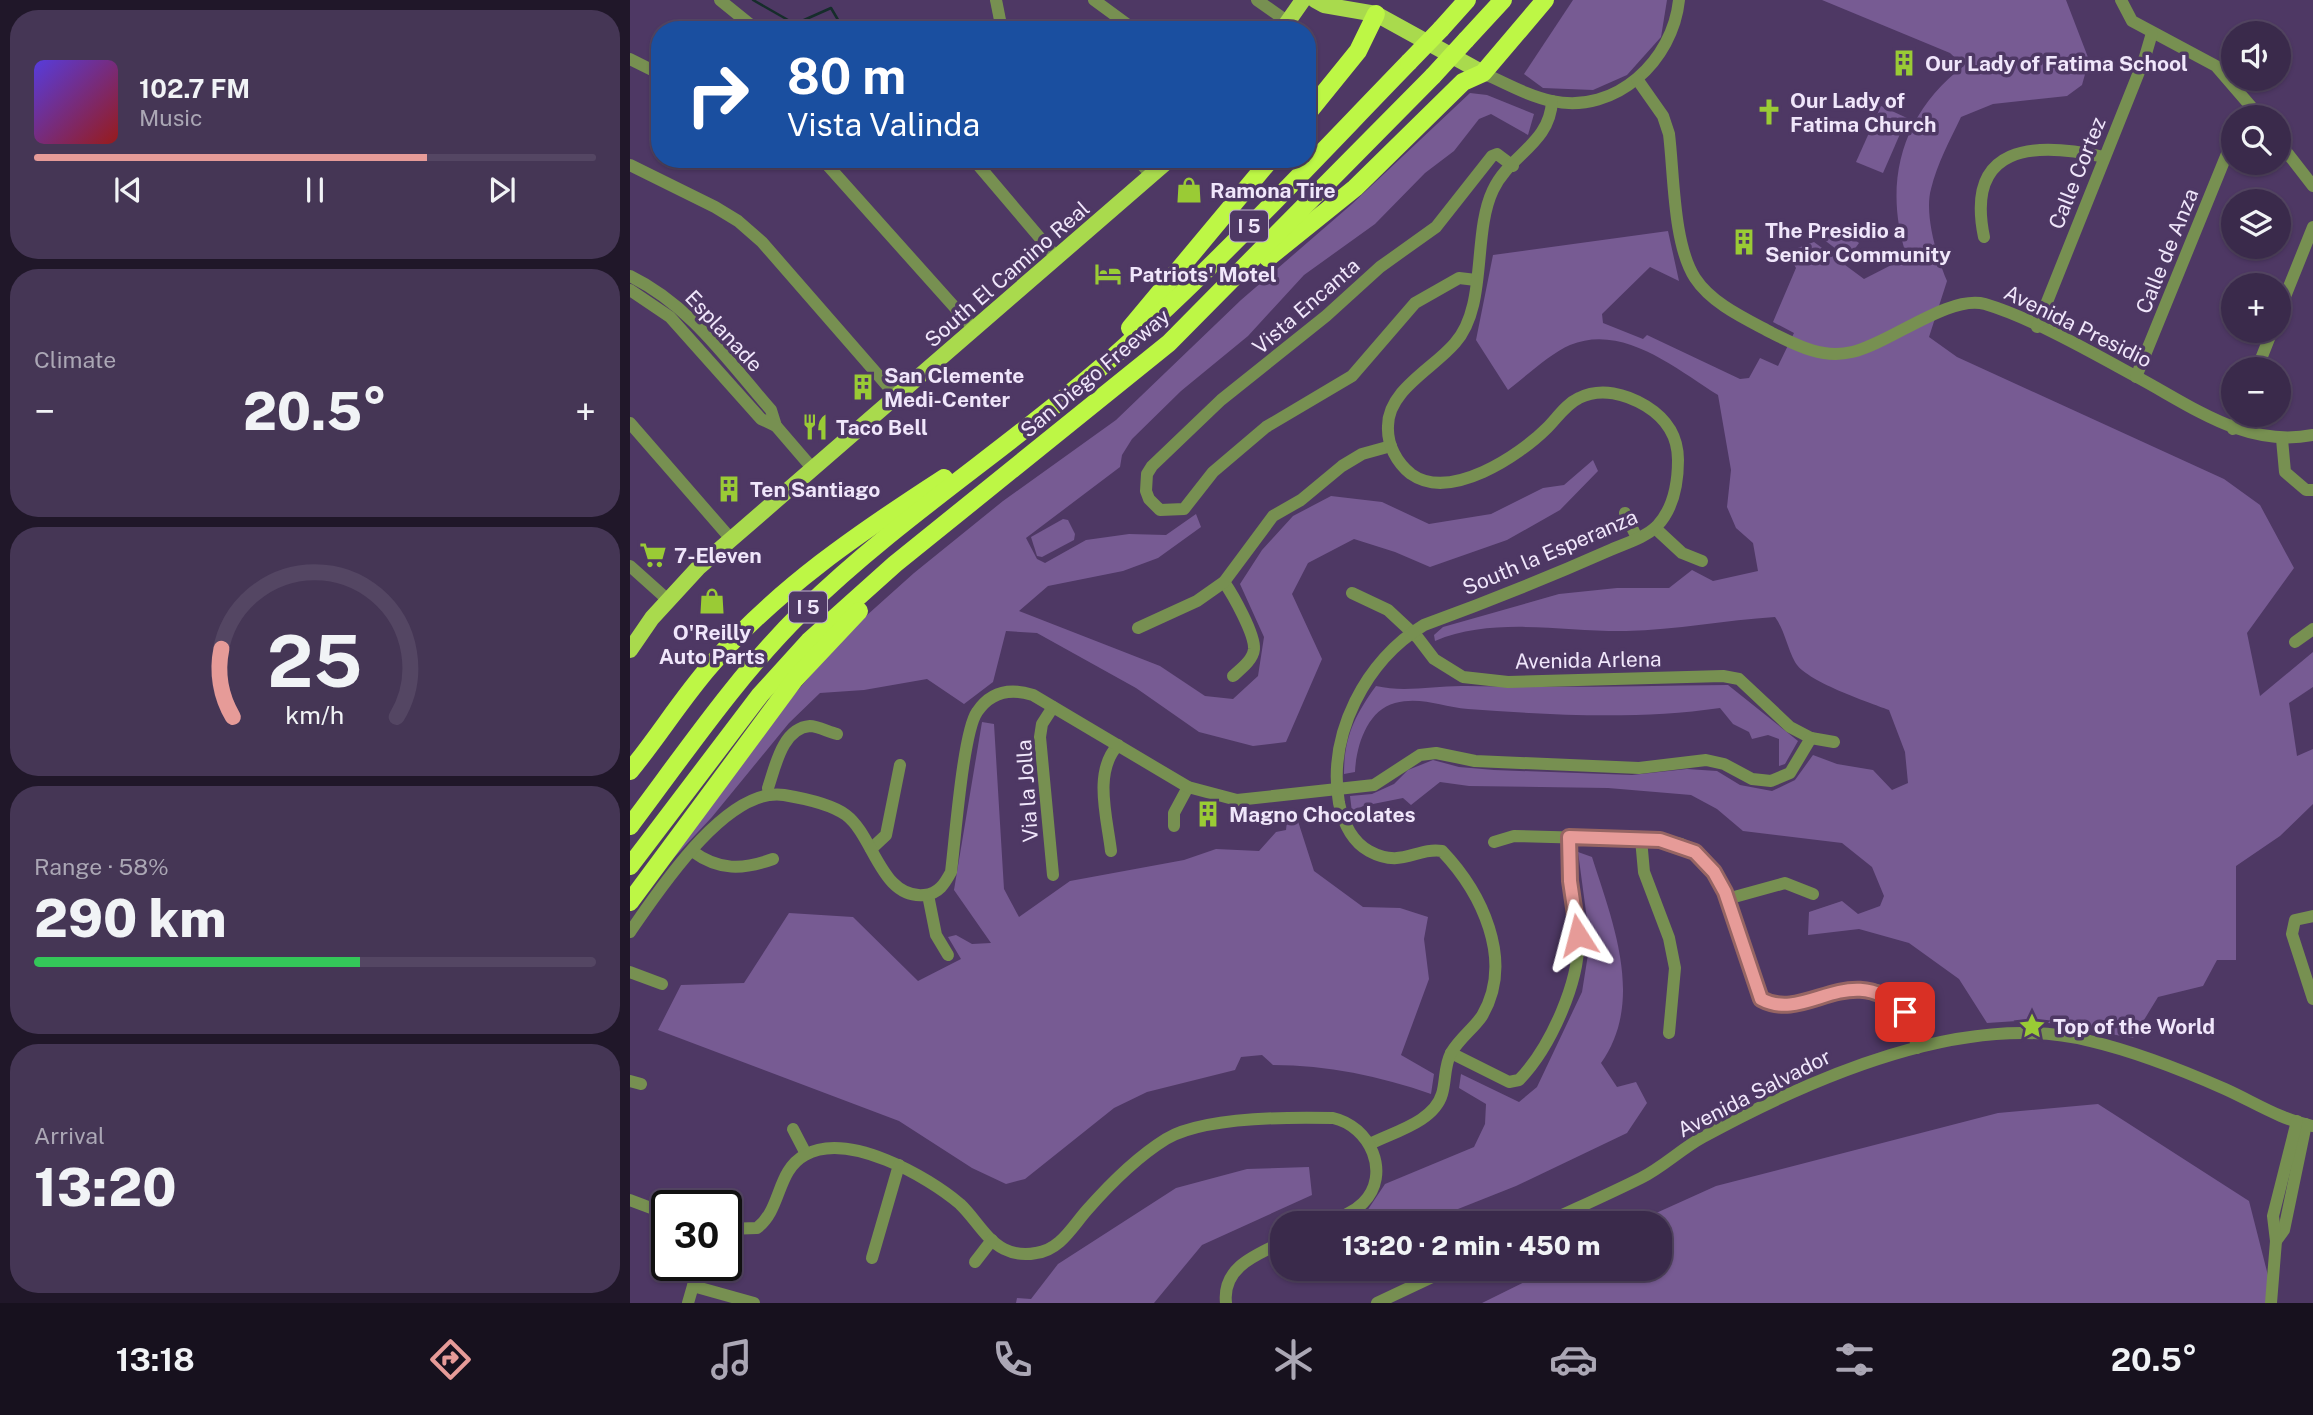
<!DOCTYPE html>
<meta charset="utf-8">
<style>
:root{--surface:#3a2a4b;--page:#453655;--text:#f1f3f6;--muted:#aba7b5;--line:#544663;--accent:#e69b98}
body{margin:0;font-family:"Public Sans",sans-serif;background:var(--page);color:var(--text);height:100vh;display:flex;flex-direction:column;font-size:26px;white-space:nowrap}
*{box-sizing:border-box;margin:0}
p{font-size:23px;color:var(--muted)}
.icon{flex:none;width:38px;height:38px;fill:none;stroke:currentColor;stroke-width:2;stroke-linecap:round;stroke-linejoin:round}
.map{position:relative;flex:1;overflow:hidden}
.side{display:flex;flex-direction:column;gap:10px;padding:10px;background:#201729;width:630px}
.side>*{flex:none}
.hud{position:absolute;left:21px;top:21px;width:665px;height:147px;border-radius:28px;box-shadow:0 2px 5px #0004,0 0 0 2px var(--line);background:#1a4fa0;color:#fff;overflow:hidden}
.fabs{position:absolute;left:1591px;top:21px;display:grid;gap:14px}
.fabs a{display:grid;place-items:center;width:70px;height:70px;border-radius:50%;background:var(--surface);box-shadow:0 2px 5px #0004,0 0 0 2px var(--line);font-size:35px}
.speed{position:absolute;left:21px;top:1190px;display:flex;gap:14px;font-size:35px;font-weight:700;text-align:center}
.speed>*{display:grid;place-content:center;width:91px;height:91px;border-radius:50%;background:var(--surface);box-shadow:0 2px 5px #0004,0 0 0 2px var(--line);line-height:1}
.speed .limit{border:4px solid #111;border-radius:10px;background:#fff;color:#111}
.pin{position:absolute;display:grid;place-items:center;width:60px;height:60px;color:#fff;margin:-30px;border-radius:14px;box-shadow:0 4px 10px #0006}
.me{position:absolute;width:77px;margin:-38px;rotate:351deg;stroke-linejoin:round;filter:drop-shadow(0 0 5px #0008)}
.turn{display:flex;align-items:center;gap:24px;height:147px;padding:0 21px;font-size:32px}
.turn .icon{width:91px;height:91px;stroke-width:2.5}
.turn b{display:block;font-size:49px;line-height:60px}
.big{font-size:52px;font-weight:800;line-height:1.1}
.side .card{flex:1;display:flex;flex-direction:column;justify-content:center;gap:10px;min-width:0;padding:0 24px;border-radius:28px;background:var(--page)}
.side .dial{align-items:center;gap:0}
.dial svg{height:182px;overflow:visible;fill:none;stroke:var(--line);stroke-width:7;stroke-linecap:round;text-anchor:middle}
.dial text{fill:var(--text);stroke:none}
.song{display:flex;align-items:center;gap:21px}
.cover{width:84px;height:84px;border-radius:10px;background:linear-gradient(135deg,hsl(250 70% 55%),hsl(0 70% 35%))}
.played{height:7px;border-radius:4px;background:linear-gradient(90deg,var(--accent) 70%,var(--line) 70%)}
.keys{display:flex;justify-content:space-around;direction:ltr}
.heat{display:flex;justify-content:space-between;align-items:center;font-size:38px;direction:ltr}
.charge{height:10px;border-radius:5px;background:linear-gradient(90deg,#34c759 58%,var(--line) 0)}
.trip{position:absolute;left:640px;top:1211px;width:402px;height:70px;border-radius:28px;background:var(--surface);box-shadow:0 2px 5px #0004,0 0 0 2px var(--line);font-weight:800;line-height:70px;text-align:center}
.dock{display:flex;height:112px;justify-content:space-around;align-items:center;background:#17111e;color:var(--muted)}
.dock .icon{width:49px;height:49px}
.dock .current{color:var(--accent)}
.dock b{font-size:32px;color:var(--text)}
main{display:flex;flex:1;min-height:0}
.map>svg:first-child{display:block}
.green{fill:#775b93}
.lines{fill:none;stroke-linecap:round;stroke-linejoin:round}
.stream{stroke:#162d2b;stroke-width:2.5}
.minor{stroke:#779051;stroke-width:12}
.major{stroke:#a9da4d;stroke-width:16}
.highway{stroke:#bdf745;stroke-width:18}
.highway-bridge{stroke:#bdf745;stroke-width:18}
.route-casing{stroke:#966563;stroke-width:18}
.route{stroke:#e69b98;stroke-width:12}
.labels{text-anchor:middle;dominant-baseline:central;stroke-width:7;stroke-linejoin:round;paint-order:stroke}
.shield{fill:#4e3864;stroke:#bfb2ce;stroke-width:2}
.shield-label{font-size:19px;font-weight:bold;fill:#f0e6fb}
.poi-label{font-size:21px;font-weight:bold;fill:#f0e6fb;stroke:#4e3864;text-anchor:start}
.street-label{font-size:21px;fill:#f0e6fb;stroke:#4e3864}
</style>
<main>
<section class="side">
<div class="card">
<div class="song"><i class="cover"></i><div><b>102.7 FM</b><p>Music</p></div></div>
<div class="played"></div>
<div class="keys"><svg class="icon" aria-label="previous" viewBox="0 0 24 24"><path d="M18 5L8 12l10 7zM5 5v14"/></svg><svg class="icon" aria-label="pause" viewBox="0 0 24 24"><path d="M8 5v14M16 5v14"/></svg><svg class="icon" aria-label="next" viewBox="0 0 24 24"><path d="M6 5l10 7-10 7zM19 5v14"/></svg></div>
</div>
<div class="card"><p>Climate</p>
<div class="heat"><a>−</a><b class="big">20.5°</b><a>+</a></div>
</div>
<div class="card dial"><svg viewBox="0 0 100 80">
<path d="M14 69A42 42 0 1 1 86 69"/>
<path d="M14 69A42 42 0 0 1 9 39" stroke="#e69b98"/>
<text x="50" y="56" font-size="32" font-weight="700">25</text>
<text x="50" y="72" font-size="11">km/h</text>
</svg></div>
<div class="card"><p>Range · 58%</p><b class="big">290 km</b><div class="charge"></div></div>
<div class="card"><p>Arrival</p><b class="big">13:20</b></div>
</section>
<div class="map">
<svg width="1683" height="1303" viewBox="0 0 1683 1303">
<rect width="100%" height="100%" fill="#4e3864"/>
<g class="green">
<polygon points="943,0 1037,0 1031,37 997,75 963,90 913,88 894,74"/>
<path d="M1192,0H1436L1459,60L1452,85L1437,96L1363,104L1331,117C1320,140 1307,164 1301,189C1294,214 1307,258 1317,281L1299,337L1327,357L1594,479L1630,505L1664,568L1617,633L1630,696L1683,652V687L1659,703L1667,756L1683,749V804L1650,836L1606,866V960H1587L1573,986L1528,997L1503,1038L1402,1020L1357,1023L1329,979L1279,943L1229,929L1178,935L1179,912L1212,901L1228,914L1250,906L1254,896L1242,867L1212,843L1113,831L1087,809L1061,795L978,788L839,786L810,782L781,805L773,798L733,806L722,812L720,796L742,794L764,784L778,770L803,760L829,767L864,770L1002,775L1057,769L1087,771L1110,785L1142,791L1165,780L1183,755L1207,764L1243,770L1262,790L1278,783L1275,752L1259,710C1238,702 1175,681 1165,662C1157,647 1155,631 1145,617C1096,620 1046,630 996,631C934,632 864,616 805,641L804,635L813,627L929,594L987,588H1039L1062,570L1083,581L1128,571L1123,543L1106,528L1097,507L1101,470L1088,395C1046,369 993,323 940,345C921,353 895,377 878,390L846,340L863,255L1038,231L1049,281L1020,267L972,314L973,323L1013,339L1017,335L1110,379L1119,378L1130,358L1148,366L1164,333L1143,322L1166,268L1157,252L1184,242L1234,279L1277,257C1252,184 1272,112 1334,66L1320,53Z"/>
<polygon points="840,93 857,95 904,114 898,135 861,114 849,119 824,151 795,173 745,224 674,275 618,336 551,391 502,439 492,455 490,467 396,538 407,559 415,563 456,540 499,534 536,535 566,514 571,527 528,558 493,571 418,586 389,611 530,666 575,696 603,699 628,676 634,637 610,584 632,550 663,516 701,496 752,502 799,524 861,514 913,488 934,485 963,460 968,471 930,510 877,540 800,567 765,552 724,539 678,563 662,594 692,659 656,742 623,746 569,732 506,688 407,633 376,631 363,682 334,704 297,679 234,690 190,693 159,723 82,817 38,864 150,711 217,633 284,573 373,501 486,420 611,300 722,204"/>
<polygon points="1251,106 1277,118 1253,173 1226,162"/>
<polygon points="1204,224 1229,243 1218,258 1193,239"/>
<polygon points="433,519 438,520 445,534 444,540 412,557 407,556 401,537"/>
<path d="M1098,685L1168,741L1155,764L1149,766V739L1138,735L1122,739L1119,732L1103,724L1090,708C1008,720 920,715 838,709C812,707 791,696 765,703C737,710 726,747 725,772L714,774C714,737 725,715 746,686C776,693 806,685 837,686C924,688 1011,686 1098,685Z"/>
<path d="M352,722L364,724L374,889L389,917L440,881L554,860L586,849L629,851L646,832L656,830L657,821L666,815L684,871L733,907L770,908L798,917L794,939L799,979L771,1055L804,1074L801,1094C750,1076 697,1065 643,1065L632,1055L611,1057L605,1070L517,1092L484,1108L395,1179L376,1184L342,1168L269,1121L28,1030L51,985L114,983L159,913L223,917L288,981L331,959L318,937L326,935L342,944L361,943L324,890Z"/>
<path d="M948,852L962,857C983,923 1015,1001 971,1063L987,1087L1006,1082L1017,1103L997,1133L886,1186L828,1209L792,1215L786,1223H712L735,1214L755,1184L844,1147L855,1124L856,1104L829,1088L831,1074L889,1102L907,1087L952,992L960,942Z"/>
<polygon points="1468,1104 1619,1201 1645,1303 852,1303 921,1269 1031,1269 1031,1223 1004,1223 1086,1186 1368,1113"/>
<polygon points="679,1167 682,1195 572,1245 524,1303 386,1303 387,1298 401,1299 428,1264 546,1188 617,1169"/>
</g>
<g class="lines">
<polyline class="stream" points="123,0 165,24 201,8 214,30"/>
<g class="minor">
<polyline points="90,0 127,30"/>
<polyline points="366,0 372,30"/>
<polyline points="464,0 505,30"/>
<polyline points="627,0 658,22"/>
<polyline points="1491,0 1502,21 1586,66 1630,117"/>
<polyline points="0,59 30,74"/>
<path d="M853,73C875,83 898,96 922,101C986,115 1043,60 1049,0"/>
<path d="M1007,79L1033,116L1039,134C1044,174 1043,244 1065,278C1082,304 1116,319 1142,333C1168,346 1193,359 1222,352C1259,344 1319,294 1355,304C1402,318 1463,353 1507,377C1563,407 1616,448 1683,435"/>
<polyline points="1648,141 1683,186"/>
<polyline points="192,159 345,330"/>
<polyline points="343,159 427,258"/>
<polyline points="507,159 521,175"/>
<polyline points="0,165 85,207 108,221 132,242 268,398"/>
<path d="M1354,237C1335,145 1403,141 1474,157"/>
<path d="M0,276C60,305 98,361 141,410L146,426L183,469"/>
<polyline points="846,280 829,278 785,303 722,376 636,427 583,472 554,509 530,510 519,499 516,491 517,474 522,466 591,400 696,316 750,267 806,227 862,156 867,154 883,166"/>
<polyline points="0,290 40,317 131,419 146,426"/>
<polyline points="1648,314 1683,227"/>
<polyline points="1407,327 1515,57 1522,33"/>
<polyline points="1627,369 1642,331"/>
<polyline points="1506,377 1603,139"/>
<polyline points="0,423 101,539"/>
<polyline points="1603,429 1609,415"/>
<polyline points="1652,439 1655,472 1676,490 1683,490"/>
<polyline points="995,513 1007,538"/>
<polyline points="1025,528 1052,553 1072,561"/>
<polyline points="0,566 38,600"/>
<path d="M594,582C603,595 625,634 624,649C623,660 611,669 603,676"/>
<polyline points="722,593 758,610 788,638 804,659 833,677 878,682 1093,676 1109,679 1160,727 1181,738 1204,742"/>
<polyline points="508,628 567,601 594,582 643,516 671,500 712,466 732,454 761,446"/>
<polyline points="1665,642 1683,629"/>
<path d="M139,795L138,788C145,768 152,728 180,726C187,726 199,732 207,734"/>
<polyline points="544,826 544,813 558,787"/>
<polyline points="1011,839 1014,872 1039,938 1045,968 1039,1033"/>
<path d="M864,842L884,836L1030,840L1051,844L1065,852L1084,872L1095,892L1131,999C1179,1024 1268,935 1287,1048"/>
<polyline points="241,849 256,835 270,765"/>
<path d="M62,851C89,871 113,870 143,859"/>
<path d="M481,851C477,817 463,772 488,745"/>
<polyline points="423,875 410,737 412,724 423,707"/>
<polyline points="298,895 306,935 318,955"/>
<polyline points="1097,899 1155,883 1183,894"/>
<polyline points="1683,916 1665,920 1662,934 1683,999"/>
<path d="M0,932C29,890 97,786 154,795C172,798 201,804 216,815C244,836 251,899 294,895C309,894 315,883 321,872C325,841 333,732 347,712C361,691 381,688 403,695L558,787L607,800L744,785L790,755L806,753L845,761L1009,768L1076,760L1094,764L1122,779L1141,781L1160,773L1181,738"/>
<polyline points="0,972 32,984"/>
<path d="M821,1053L879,1082L889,1080C920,1048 952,979 948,933C945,901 939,870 939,837"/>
<polyline points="0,1081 11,1084"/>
<polyline points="163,1129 176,1154"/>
<path d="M740,1144C763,1132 804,1122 812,1094C816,1081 814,1066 821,1053C829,1039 843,1029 852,1016C885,960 851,892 812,851C786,847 772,869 739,851C721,841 713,822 709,803C697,734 736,660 794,625C857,602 917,578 978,551C993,544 1015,538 1027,526C1044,508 1048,484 1048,460C1048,436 1037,419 1016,406C996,394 971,387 949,398C936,404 927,418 917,428C889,456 820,502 781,474C767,463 757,445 758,426C758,390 804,368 825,343C858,306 842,234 863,190C879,155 920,144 922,101"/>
<polyline points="0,1200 37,1214"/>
<path d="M915,1223C947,1208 979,1194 1011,1178C1033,1167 1051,1149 1073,1137C1181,1078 1336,1009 1460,1041C1507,1052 1552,1070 1595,1089C1624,1102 1651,1120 1683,1126"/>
<path d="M96,1229L127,1228C152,1209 146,1171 175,1155C218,1131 297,1176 330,1204C345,1218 356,1240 374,1249C384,1254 396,1255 406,1253C430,1250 442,1227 457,1210C479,1185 507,1157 536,1139C573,1117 660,1117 703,1118C740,1126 762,1174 733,1203C722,1214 707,1218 694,1223"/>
<polyline points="1646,1241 1654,1230 1676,1124"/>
<polyline points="242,1258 269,1165"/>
<polyline points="345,1262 362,1240"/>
<polyline points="63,1286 124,1303"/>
<polyline points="58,1303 69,1265"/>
<path d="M596,1303C592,1267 626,1255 653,1242"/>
<polyline points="747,1303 819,1269"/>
<polyline points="1641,1303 1646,1241 1643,1216 1667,1121"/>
</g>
<g class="major">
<polyline points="685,0 694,5 746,14 853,73"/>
<polyline points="652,30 673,0"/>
<polyline points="0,650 22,618 68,568 540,159"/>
</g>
<g class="highway">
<polyline points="811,29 837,0"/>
<polyline points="836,40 873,0"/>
<polyline points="677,114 728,51 746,14"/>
<polyline points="638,258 725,188 833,82 853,73 915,0"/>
<polyline points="500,328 641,159"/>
<path d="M0,771C28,737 52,698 81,665C148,588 229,533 314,478"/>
<path d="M0,826C55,753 107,676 172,612C268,518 382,446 483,357C587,265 682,162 779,62"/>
<polyline points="0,866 130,695 179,641 265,564 539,343 803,76"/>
<polyline points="0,902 165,679 229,611"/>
</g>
<g class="highway-bridge">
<polyline points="779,62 811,29"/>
<polyline points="803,76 836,40"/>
</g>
</g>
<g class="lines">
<g class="route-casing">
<path id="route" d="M948,935L940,881L939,837L1030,840L1065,852L1084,872L1095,892L1131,999C1177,1024 1220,957 1275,1012"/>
</g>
<use href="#route" class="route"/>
</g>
<defs>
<g id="building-bare" transform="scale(2.1)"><path d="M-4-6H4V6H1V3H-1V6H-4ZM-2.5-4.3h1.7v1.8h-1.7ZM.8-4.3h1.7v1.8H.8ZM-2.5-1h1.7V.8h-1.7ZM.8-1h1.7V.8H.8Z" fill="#9acb35" stroke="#4e3864" stroke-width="2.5" paint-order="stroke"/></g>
<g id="church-bare" transform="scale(2.1)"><path d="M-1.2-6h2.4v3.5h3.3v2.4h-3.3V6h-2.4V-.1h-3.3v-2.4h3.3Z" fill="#9acb35" stroke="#4e3864" stroke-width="2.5" paint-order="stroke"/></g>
<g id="shop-bare" transform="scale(2.1)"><path d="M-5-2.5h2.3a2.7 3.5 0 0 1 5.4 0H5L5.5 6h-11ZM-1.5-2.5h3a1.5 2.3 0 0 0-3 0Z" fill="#9acb35" stroke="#4e3864" stroke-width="2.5" paint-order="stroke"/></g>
<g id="hotel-bare" transform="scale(2.1)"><path d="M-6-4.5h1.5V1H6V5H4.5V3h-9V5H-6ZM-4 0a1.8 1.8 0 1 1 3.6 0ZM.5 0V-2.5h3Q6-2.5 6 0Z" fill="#9acb35" stroke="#4e3864" stroke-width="2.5" paint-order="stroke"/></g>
<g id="restaurant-bare" transform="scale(2.1)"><path d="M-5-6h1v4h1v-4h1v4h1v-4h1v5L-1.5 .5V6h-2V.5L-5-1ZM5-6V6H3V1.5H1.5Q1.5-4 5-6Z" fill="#9acb35" stroke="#4e3864" stroke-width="2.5" paint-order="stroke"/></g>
<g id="supermarket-bare" transform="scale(2.1)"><path d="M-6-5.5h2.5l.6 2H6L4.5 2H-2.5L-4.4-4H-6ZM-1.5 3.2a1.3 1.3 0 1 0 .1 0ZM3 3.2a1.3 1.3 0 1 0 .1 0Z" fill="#9acb35" stroke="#4e3864" stroke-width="2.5" paint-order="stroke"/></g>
<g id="sight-bare" transform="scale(2.1)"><path d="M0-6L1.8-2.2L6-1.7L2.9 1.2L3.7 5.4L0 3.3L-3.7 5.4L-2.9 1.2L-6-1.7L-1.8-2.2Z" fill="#9acb35" stroke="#4e3864" stroke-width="2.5" paint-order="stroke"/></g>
</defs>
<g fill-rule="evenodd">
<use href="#building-bare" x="1274" y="63"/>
<use href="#church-bare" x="1139" y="112"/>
<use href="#shop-bare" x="559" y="190"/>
<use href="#building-bare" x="1114" y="242"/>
<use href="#hotel-bare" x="478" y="274"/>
<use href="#building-bare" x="233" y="387"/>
<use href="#restaurant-bare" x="185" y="427"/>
<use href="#building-bare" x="99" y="489"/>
<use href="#supermarket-bare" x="23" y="555"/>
<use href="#shop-bare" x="82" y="601"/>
<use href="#building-bare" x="578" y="814"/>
<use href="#sight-bare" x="1402" y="1026"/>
</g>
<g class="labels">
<g class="shield">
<rect x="600" y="210.5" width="38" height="31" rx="5"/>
<rect x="159" y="591.5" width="38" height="31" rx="5"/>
</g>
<g class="shield-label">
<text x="619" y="226">I 5</text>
<text x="178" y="607">I 5</text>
</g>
<g class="poi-label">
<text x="1295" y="63">Our Lady of Fatima School</text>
<text x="1160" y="100">Our Lady of<tspan x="1160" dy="24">Fatima Church</tspan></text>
<text x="580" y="190">Ramona Tire</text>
<text x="1135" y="230">The Presidio a<tspan x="1135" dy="24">Senior Community</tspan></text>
<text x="499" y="274">Patriots' Motel</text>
<text x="254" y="375">San Clemente<tspan x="254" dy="24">Medi-Center</tspan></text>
<text x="206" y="427">Taco Bell</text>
<text x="120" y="489">Ten Santiago</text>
<text x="44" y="555">7-Eleven</text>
<text x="82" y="632" text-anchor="middle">O'Reilly<tspan x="82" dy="24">Auto Parts</tspan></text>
<text x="599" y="814">Magno Chocolates</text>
<text x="1423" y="1026">Top of the World</text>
</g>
<g class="street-label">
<text transform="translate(1447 173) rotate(-68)">Calle Cortez</text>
<text transform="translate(1537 251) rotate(-68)">Calle de Anza</text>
<text transform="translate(377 274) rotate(-41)">South El Camino Real</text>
<text transform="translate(676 306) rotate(-41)">Vista Encanta</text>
<text transform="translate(1448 326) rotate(26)">Avenida Presidio</text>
<text transform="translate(94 331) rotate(47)">Esplanade</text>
<text transform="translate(465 373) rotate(-40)">San Diego Freeway</text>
<text transform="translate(920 552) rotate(-23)">South la Esperanza</text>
<text transform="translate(958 660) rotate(-1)">Avenida Arlena</text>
<text transform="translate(397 791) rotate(-94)">Via la Jolla</text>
<text transform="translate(1124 1093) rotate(-27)">Avenida Salvador</text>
</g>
</g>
</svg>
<div class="fabs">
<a><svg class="icon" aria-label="sound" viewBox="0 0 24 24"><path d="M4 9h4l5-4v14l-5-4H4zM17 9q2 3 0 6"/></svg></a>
<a><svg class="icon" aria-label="search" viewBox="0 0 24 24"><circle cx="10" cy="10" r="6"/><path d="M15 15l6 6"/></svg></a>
<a><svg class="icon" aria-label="layers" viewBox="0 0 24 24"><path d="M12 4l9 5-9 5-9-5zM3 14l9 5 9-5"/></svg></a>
<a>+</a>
<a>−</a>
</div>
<div class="speed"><div class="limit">30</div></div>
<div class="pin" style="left:1275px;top:1012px;background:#d93025"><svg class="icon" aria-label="arrive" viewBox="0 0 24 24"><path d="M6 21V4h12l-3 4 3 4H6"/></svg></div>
<svg class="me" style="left:948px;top:935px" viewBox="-20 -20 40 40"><path d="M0-17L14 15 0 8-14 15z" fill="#e69b98" stroke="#fff" stroke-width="4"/></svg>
<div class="trip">13:20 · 2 min · 450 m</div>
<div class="hud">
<div class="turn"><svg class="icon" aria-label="right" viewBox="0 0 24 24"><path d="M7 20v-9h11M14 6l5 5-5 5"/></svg><div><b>80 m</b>Vista Valinda</div></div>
</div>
</div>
</main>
<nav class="dock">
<b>13:18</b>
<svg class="icon current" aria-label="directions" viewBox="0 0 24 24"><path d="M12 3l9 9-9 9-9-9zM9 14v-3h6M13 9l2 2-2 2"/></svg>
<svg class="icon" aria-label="music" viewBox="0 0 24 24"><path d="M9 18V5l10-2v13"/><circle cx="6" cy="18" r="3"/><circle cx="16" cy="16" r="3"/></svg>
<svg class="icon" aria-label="phone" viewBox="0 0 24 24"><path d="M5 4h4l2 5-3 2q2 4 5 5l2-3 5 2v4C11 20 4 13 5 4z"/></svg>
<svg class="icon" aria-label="climate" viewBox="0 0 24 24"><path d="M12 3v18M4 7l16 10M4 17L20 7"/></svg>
<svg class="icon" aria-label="car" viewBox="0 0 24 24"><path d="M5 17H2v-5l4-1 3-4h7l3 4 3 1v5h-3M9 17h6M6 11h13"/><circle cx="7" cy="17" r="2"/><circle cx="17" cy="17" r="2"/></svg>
<svg class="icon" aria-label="filters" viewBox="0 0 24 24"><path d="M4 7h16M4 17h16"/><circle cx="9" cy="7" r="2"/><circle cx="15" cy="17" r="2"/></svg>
<b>20.5°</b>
</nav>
